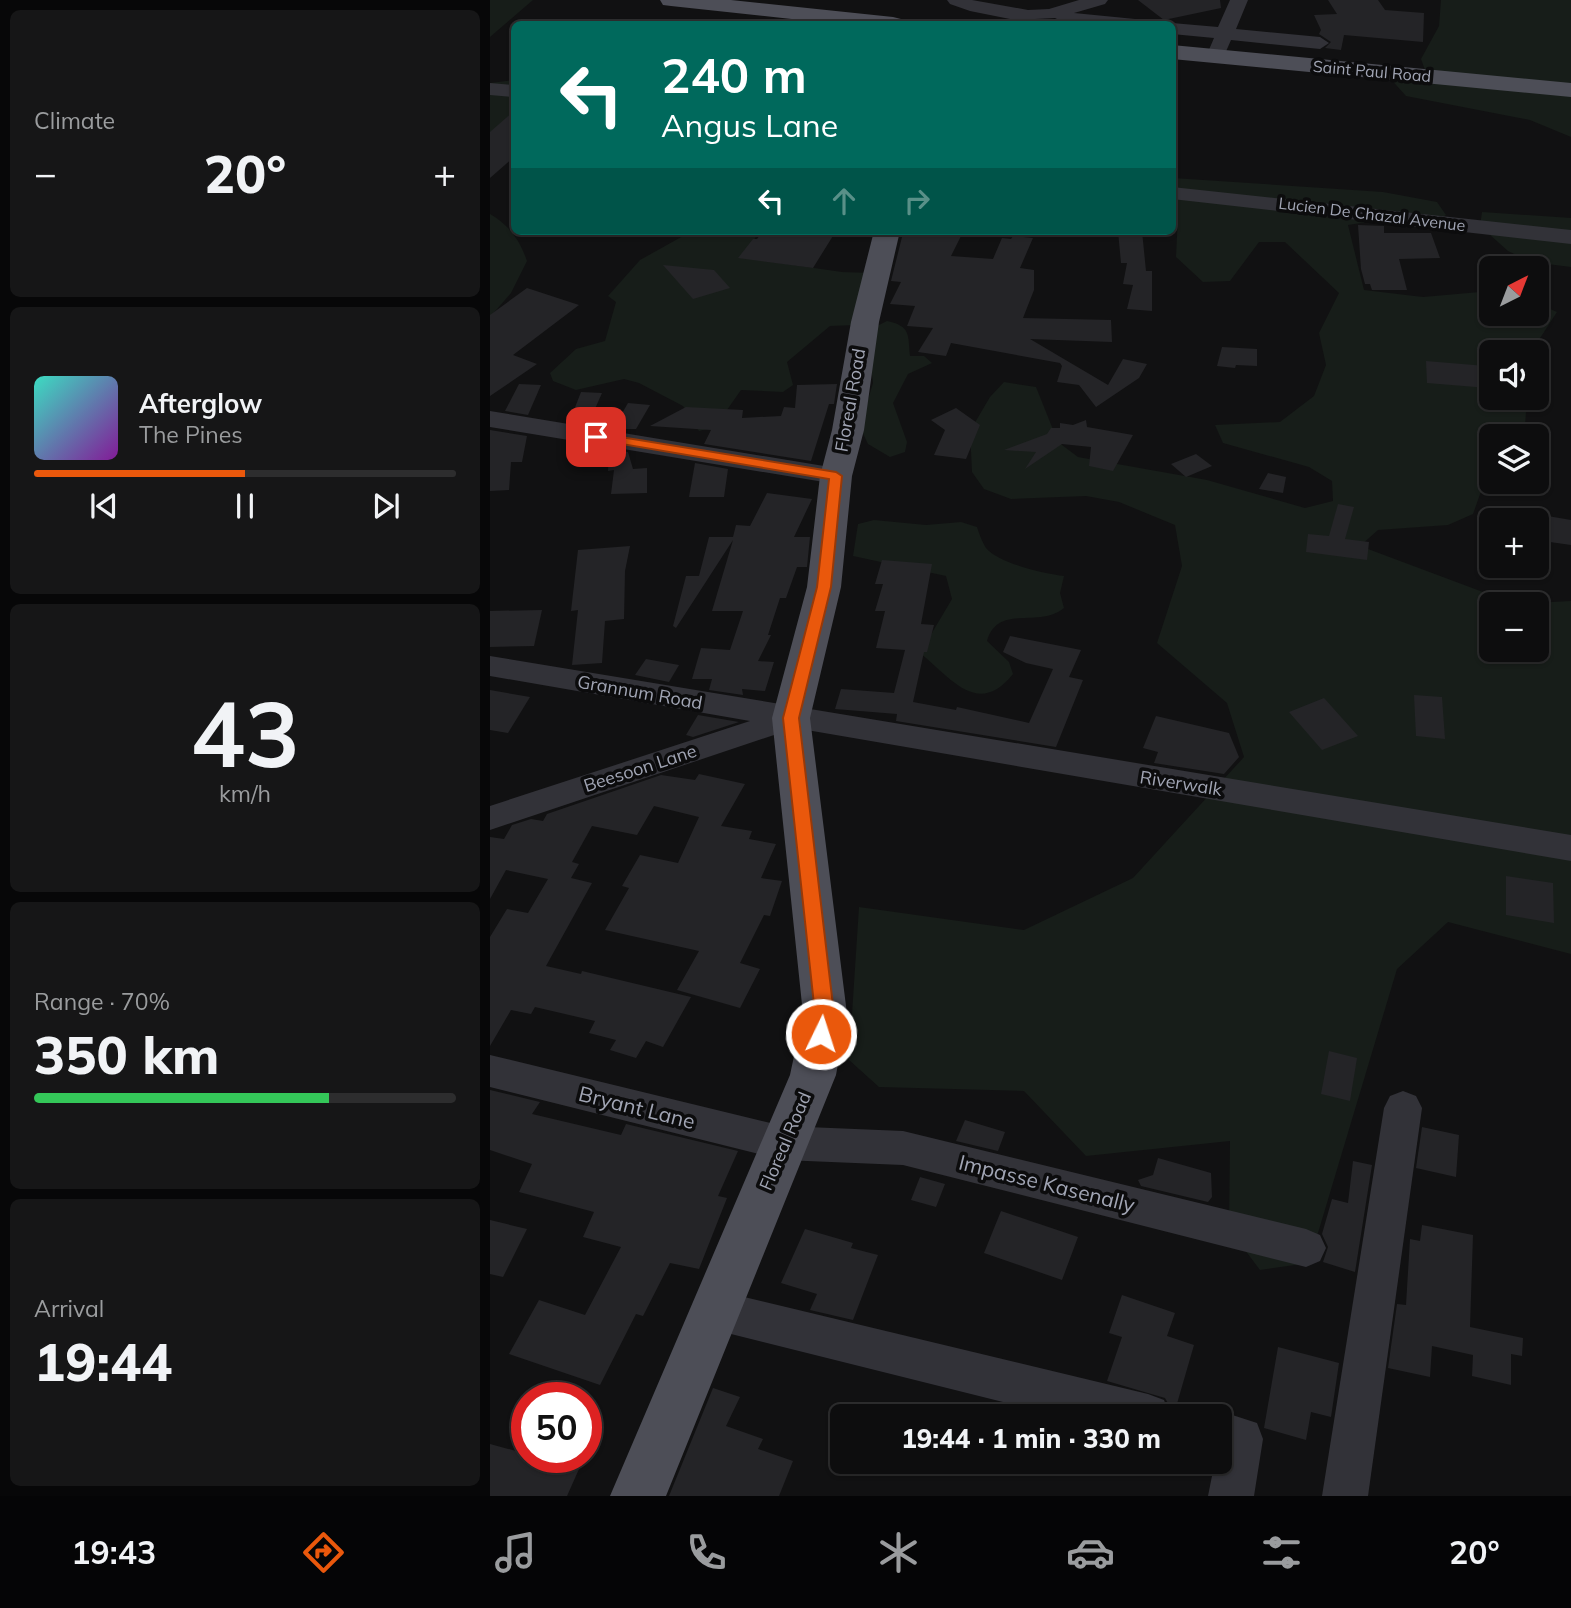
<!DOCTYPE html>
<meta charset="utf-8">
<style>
:root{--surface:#0d0d0e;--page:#161617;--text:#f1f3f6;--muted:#9a9c9e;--line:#2d2d2e;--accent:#ea580c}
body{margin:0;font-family:Mulish,sans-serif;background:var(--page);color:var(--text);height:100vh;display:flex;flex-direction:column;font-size:26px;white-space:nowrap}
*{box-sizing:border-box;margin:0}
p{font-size:23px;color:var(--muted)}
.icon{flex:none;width:38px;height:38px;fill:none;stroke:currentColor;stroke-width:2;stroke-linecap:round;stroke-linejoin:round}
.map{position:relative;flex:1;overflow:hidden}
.drawer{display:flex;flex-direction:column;gap:10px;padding:10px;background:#070708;width:490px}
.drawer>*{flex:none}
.banner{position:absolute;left:21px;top:21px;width:665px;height:214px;border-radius:10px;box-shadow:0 2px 5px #0004,0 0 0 2px var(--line);background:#00695c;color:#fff;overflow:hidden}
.needle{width:46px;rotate:42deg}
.buttons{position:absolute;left:989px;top:256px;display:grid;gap:14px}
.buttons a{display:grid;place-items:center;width:70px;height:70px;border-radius:10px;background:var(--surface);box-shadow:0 2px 5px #0004,0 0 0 2px var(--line);font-size:35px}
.speed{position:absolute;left:21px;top:1382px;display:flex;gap:14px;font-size:35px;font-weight:700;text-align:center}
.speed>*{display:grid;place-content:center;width:91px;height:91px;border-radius:50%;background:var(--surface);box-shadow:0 2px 5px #0004,0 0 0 2px var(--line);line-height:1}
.speed .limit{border:10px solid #d22;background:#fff;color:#111}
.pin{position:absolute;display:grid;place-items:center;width:60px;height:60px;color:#fff;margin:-30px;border-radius:14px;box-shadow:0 4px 10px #0006}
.me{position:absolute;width:77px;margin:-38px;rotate:4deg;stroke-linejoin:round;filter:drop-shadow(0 0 5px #0008)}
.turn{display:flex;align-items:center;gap:24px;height:147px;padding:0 35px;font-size:32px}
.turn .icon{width:91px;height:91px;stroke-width:2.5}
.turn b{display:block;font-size:49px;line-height:60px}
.lanes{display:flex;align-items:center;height:66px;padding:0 35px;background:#0003;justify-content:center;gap:35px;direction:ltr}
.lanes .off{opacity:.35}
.big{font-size:52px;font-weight:800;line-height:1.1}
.drawer .widget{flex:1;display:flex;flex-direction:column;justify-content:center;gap:10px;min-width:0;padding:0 24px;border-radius:10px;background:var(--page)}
.drawer .dial{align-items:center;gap:0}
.dial b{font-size:91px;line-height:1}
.song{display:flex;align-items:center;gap:21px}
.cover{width:84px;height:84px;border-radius:10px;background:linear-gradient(135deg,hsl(170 70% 55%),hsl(290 70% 35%))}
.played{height:7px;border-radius:4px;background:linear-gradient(90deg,var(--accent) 50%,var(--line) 50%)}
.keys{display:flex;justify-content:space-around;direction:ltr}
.heat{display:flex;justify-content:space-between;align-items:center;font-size:38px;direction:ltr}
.charge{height:10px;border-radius:5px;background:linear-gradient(90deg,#34c759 70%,var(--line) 0)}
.trip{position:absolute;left:340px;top:1404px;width:402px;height:70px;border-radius:10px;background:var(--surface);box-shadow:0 2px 5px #0004,0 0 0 2px var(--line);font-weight:800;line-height:70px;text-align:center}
.dock{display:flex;height:112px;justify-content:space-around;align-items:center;background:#050506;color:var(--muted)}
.dock .icon{width:49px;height:49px}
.dock .on{color:var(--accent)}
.dock b{font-size:32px;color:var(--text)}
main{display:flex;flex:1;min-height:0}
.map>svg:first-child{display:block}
.green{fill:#171d19;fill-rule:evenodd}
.building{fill:#242427}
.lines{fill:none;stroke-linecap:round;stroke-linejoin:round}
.minor{fill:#323238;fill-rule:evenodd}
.major{fill:#4d4e57;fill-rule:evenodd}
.route{fill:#ea580c;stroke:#983908;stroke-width:2}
.labels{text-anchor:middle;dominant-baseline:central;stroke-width:7;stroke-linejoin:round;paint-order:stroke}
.far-street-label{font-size:16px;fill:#a1a5b4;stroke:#0c0c0d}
.street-label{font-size:18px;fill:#a1a5b4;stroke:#0c0c0d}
.near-street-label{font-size:21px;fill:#a1a5b4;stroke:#0c0c0d}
</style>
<main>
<section class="drawer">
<div class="widget"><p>Climate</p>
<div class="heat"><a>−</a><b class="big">20°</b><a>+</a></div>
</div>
<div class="widget">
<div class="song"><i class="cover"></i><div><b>Afterglow</b><p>The Pines</p></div></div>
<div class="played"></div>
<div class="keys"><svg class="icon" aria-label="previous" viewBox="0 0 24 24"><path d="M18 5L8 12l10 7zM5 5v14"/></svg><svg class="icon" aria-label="pause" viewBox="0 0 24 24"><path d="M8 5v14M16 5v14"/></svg><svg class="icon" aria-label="next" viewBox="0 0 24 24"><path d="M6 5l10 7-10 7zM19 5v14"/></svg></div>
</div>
<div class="widget dial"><b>43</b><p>km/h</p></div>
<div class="widget"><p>Range · 70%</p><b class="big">350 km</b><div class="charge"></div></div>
<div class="widget"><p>Arrival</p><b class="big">19:44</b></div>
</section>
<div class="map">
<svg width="1081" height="1496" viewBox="0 0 1081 1496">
<rect width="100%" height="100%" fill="#111112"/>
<g class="green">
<polygon points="0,0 43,0 0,37"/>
<polygon points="951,0 1081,0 1081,84 935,70 931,59 949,26"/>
<polygon points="898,76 1081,95 1081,137 1040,120 916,96"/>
<polygon points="24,80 24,118 0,139 0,83"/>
<path d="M683,178L893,192L947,202L956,215L942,224L890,220L858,225L874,290L933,297L1001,291V313H1046L1047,303L1067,312L1041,352H1001V397H1037L1035,426L1025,436H1001V463L983,514L958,525L888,530L870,546L1009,598L1044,603L1081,601V954L958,922L907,969L819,1263L770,1270L739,1229L740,1141L596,1156L534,1091L389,1087L359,1060L369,907L534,930L643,878L754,757L737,703L667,643L692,566L685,525L629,502L596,496L521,499L494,489L482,472L480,431L500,397L514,382L546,387L568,442L588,457L717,480L815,508L843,501L842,481L819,467L733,443L725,425L790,422L824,396L836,365L829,333L849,293L795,242H769L740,281L713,282L686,257L688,215L683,213ZM1001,604H1046V649H1001Z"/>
<polygon points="992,212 1081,218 1081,267 1041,262 1018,251 990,226"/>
<path d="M0,214C19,225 30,240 37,261L21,293L0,317Z"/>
<polygon points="202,231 270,231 259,247 269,260 352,272 382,273 366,325 340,326 297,362 303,385 293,392 251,390 225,427 209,431 193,406 149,383 134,379 86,390 63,381 60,373 86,349 115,341 126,302 118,296 150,260"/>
<path d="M397,321C421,326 418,335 420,356H434L442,363L418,374L403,403L417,442L415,452L400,457L378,444L370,427L383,383L379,350L387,326Z"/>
<path d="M384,520L436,525L471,522L487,527C489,533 492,542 496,548C508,563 555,574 574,576L570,593L574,608C549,629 508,603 497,641L519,662L523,674C488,718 461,678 430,653L462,599L456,576L363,556L368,524Z"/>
</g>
<g class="building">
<polygon points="648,0 730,0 731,8 674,20"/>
<polygon points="838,0 888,0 895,10 934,13 933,42 854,35 851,50 835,48 841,42 829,34 831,30 824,15 847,14"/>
<polygon points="24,111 24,157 0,178 0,132"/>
<polygon points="868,225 894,226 894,233 941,233 950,258 909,259 917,290 882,290 880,284 875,284 871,269"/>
<polygon points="273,231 346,231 323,268 248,258 263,239 267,239"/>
<polygon points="444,231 465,231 464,233 472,234 461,256 503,259 512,238 521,239 523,236 543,238 530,268 544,270 544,290 533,318 621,320 622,342 540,339 618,385 633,359 657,364 649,378 606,407 589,385 567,382 572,366 570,363 461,343 456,356 428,352 443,328 417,326 425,306 400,304 411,282 401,281 413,233 441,235"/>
<polygon points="628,231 652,231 656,271 662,271 662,311 637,309 643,285 633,284 637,263 631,263"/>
<polygon points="173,265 224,270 240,288 203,299"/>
<polygon points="37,288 89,305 23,355 47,364 0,396 0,315"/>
<polygon points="732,347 767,349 767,366 746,365 745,368 727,366"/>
<polygon points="936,361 996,366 998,388 937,383"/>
<polygon points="29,384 51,385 38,415 15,411"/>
<polygon points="347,384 344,404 339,404 321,461 214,444 221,430 160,426 196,407 253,410 252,418 291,416 294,407 305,408 307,385"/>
<polygon points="91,392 112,393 104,411 84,410"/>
<polygon points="138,403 160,405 146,429 128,429 124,427"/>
<polygon points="466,408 490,425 476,459 444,455 455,430 441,420"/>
<polygon points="596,420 597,427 643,435 623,471 599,466 601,447 572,444 535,469 546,452 514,450 557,434 561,428 570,428 570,423 583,425"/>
<polygon points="0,430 37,436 32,462 21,462 19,490 0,491"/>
<polygon points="119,449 138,452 143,469 157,468 157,493 121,494 124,470 118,471"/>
<polygon points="706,454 722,466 696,477 681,464"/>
<polygon points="205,463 238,469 234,497 199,497"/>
<polygon points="778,473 796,477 793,493 769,489"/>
<polygon points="277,493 322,499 304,537 320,537 317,567 307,567 296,598 290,598 278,635 281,635 268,661 284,662 275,691 252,689 253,695 219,690 222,679 202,679 211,648 240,650 253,611 222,611 243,540 186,628 183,626 196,576 209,576 219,537 243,537 246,525 260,526"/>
<polygon points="848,504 864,507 855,539 879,542 877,560 816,552 818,534 839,536"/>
<polygon points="1046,514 1081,520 1081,545 1046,540"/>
<polygon points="140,546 135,571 134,619 115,621 112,663 82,665 88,610 81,611 88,550"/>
<polygon points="392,560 442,564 431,624 444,625 437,652 434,652 423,702 466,710 467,707 539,723 563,669 536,663 513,652 520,636 591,650 579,677 593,680 566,747 406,721 407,714 345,709 351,689 404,693 415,650 386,648 395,611 385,611 393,584 385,584"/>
<polygon points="52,610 44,646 0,647 0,611"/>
<polygon points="156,659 189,665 179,682 145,675"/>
<polygon points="0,690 40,697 18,733 0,730"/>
<polygon points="924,695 952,697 955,739 926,736"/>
<polygon points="834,698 868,736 832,750 799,712"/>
<polygon points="208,715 249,722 203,737 196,735"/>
<polygon points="666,716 739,733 749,757 734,774 664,763 668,752 653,748"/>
<polygon points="209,774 255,784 231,826 262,831 259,839 286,844 271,878 292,881 280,916 274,915 250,963 270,969 250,1008 187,990 209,951 115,930 139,888 132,886 150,855 188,863 209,817 164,806 147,835 102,826 82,862 89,864 81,878 102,883 56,966 91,974 92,971 201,997 173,1047 156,1041 146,1058 120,1050 126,1040 99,1033 105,1021 45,1007 41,1014 21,1010 0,1046 0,937 17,909 38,913 58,879 16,870 0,899 0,837 14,839 22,825 41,819 53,821 57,814 171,775 205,780"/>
<polygon points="1016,876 1063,883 1064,923 1016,915"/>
<polygon points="839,1051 867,1058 860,1101 831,1094"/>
<polygon points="0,1090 50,1102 42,1114 131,1135 136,1124 248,1151 228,1196 237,1198 209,1269 180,1263 153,1316 146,1314 110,1385 19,1354 49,1300 95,1315 131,1247 93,1237 104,1212 29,1192 42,1164 0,1150"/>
<polygon points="475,1120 515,1132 508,1151 466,1141"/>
<polygon points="932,1127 969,1135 966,1177 926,1168"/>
<polygon points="668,1158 721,1173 722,1197 718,1202 651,1186 648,1180 663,1175"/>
<polygon points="863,1161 882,1165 865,1272 833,1262 838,1247 832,1234 842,1199 858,1203"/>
<polygon points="430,1177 455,1184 446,1207 421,1200"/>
<polygon points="511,1211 588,1237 572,1280 494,1253"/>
<polygon points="0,1220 37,1229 13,1277 0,1274"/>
<polygon points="932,1225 983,1235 980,1327 1033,1338 1032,1356 1021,1354 1021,1385 982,1376 983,1355 942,1346 940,1377 898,1368 907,1304 916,1305 920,1239 930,1241"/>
<polygon points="315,1229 363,1243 361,1248 388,1255 363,1320 320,1310 327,1294 291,1283"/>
<polygon points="632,1295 685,1313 677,1336 704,1345 684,1414 675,1398 617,1381 632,1337 619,1333"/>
<polygon points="788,1347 849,1363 841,1417 821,1412 816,1440 774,1428"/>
<polygon points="223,1388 250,1397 236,1426 273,1439 268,1449 303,1461 289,1496 179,1496"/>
<polygon points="0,1444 37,1454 37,1458 50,1458 89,1469 77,1496 0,1496"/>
</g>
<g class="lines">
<g class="minor">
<polygon points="457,0 482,0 538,10 559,9 589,0 618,0 615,4 584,13 645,19 654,24 595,24 573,22 565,18 525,20 480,11 460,4"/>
<polygon points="740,0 758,0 746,29 830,37 839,43 830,49 741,40 734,56 727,58 718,52 724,38 682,34 682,24 675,24 682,23 728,27"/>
<polygon points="0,83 24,85 24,97 0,95"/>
<polygon points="682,187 1081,230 1081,244 682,199"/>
<polygon points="0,411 346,468 355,470 359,476 355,482 346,484 0,427"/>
<polygon points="0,656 1081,835 1081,861 305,728 0,830 0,806 260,721 0,676"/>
<polygon points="0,1055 293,1126 413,1131 816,1229 830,1235 836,1248 830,1261 816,1267 413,1165 293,1160 0,1087"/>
<polygon points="913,1091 926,1096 932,1108 878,1496 832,1496 894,1108 900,1096"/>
<polygon points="225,1290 658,1394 674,1400 680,1416 569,1416 225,1330 210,1324 204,1310 210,1296"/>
<polygon points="730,1411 767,1423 773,1439 764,1496 718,1496 725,1461 730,1461 730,1416 718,1416"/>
</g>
<g class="major">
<polygon points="170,0 241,0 403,17 411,19 414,24 347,24 181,6 173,5"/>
<polygon points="682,45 1081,83 1081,97 682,59"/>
<polygon points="384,231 410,231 389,322 374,430 362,476 351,587 320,718 357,1014 346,1075 176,1496 120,1496 300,1075 313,1014 282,718 317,587 330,476 342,430 361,322"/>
</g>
</g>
<polygon class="route" points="106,433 346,472 352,476 341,587 309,718 344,1014 337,1040 331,1042 324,1040 321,1034 325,1014 293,718 327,587 339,479 102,439 102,434"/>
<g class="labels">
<g class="far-street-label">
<text transform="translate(882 71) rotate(5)">Saint Paul Road</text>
<text transform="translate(882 214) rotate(7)">Lucien De Chazal Avenue</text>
</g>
<g class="street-label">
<text transform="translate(360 400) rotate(-80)">Floreal Road</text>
<text transform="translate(150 692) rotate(10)">Grannum Road</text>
<text transform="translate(150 768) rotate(-18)">Beesoon Lane</text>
<text transform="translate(691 783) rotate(9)">Riverwalk</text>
<text transform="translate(295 1141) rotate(-67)">Floreal Road</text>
</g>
<g class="near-street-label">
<text transform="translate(147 1107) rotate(14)">Bryant Lane</text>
<text transform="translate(557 1183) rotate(14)">Impasse Kasenally</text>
</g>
</g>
</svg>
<div class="buttons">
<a><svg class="needle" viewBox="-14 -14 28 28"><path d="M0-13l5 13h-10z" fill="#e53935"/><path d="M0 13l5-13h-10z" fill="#9a9c9e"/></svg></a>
<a><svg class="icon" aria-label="sound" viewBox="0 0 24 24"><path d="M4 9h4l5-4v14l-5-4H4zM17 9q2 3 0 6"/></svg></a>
<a><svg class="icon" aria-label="layers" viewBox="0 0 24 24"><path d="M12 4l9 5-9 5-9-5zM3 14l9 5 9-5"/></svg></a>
<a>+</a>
<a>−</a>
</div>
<div class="speed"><div class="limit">50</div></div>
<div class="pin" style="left:106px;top:437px;background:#d93025"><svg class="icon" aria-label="arrive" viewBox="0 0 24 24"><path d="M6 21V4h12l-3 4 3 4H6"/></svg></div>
<svg class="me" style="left:331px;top:1034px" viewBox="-20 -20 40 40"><circle r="17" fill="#ea580c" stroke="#fff" stroke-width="3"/><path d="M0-11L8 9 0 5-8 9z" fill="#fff"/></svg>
<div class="trip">19:44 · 1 min · 330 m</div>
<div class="banner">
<div class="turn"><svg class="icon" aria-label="left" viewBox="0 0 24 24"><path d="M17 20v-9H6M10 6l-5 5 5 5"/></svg><div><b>240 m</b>Angus Lane</div></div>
<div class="lanes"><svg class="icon" aria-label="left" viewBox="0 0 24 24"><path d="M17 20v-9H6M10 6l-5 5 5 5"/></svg><svg class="icon off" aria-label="ahead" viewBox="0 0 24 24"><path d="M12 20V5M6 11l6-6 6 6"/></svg><svg class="icon off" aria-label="right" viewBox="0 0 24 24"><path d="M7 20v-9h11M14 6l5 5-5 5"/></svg></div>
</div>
</div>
</main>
<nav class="dock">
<b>19:43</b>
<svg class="icon on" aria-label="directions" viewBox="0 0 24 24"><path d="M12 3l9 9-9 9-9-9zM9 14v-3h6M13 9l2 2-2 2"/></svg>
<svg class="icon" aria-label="music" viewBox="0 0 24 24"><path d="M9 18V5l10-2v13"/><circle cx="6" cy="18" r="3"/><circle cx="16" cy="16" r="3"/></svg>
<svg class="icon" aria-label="phone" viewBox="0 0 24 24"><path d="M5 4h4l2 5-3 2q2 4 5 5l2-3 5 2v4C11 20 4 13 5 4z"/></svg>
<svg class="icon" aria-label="climate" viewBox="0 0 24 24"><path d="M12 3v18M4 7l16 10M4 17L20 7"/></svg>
<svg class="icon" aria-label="car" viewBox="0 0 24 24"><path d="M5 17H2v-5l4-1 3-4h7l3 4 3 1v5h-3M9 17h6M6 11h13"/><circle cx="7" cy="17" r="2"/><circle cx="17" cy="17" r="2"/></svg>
<svg class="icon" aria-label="filters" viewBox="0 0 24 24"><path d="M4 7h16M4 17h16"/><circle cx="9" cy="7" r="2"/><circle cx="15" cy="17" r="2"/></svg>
<b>20°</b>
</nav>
